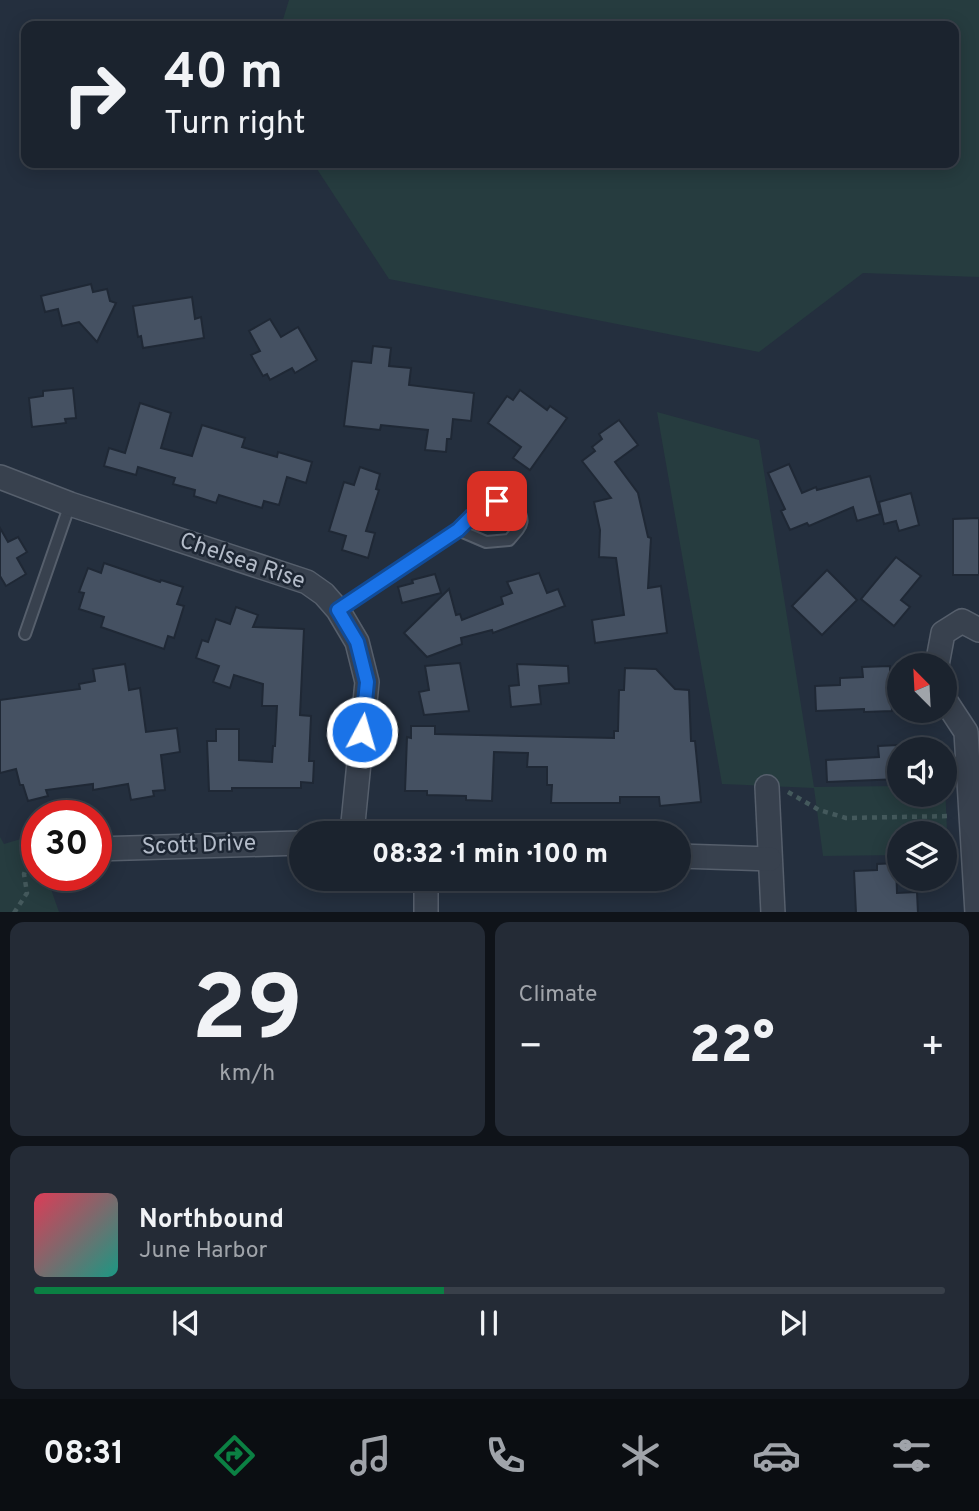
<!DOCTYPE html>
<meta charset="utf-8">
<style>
:root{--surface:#1b232e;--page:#242b36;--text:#f1f3f6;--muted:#a0a4aa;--line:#39404a;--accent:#0b8043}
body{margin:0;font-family:Overpass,sans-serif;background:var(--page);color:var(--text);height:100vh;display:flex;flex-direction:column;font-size:26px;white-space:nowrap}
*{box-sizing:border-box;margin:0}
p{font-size:23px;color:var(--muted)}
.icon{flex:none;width:38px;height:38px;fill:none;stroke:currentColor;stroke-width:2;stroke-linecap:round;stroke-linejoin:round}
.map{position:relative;height:912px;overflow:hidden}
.side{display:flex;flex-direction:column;gap:10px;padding:10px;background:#0f1319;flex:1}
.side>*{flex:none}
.guide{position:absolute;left:21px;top:21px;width:938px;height:147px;border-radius:14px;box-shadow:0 4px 18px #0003,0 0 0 2px var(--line);background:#1b232e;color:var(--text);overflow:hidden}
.needle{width:46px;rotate:336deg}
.fabs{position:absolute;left:887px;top:653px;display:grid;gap:14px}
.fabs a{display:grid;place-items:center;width:70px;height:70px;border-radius:50%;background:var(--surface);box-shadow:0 4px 18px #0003,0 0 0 2px var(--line);font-size:35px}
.speed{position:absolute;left:21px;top:800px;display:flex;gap:14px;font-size:35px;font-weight:700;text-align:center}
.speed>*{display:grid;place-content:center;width:91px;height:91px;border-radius:50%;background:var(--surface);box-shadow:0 4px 18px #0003,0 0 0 2px var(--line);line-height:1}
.speed .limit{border:10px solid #d22;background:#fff;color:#111}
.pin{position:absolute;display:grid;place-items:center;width:60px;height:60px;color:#fff;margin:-30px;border-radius:14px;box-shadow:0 4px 10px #0006}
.me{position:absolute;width:77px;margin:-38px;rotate:6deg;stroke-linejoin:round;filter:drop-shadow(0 0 5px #0008)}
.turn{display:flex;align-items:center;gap:24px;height:147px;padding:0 28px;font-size:32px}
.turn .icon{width:91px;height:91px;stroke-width:2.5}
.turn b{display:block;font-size:49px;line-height:60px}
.big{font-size:52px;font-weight:800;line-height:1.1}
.side .tile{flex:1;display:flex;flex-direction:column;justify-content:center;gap:10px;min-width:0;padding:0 24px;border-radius:14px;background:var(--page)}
.side .dial{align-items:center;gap:0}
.dial b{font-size:91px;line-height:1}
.song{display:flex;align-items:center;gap:21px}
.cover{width:84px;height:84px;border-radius:10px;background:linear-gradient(135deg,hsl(350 70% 55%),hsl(170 70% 35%))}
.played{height:7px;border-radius:4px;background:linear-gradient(90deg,var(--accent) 45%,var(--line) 45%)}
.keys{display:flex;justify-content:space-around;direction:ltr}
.heat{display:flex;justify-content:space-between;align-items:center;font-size:38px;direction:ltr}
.side .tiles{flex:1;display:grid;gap:10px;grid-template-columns:1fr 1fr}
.tile:last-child{grid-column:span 2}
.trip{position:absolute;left:289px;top:821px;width:402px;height:70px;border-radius:35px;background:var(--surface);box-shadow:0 4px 18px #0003,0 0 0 2px var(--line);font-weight:800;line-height:70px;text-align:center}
.dock{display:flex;height:112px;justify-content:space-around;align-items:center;background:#0b0e12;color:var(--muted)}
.dock .icon{width:49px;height:49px}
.dock .on{color:var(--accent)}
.dock b{font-size:32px;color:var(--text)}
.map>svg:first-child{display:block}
.green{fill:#263c3f}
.building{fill:#455162;stroke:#1f2835;stroke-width:2}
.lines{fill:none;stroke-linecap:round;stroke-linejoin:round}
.lane-casing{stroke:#565f6c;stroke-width:14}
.street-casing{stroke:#565f6c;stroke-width:26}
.path{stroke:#44595c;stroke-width:4.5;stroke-dasharray:5 5;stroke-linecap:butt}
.lane{stroke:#38414e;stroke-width:10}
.street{stroke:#38414e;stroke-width:23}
.route-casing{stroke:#114b97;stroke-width:18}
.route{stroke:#1a73e8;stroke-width:12}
.labels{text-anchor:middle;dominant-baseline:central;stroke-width:5;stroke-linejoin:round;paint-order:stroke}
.street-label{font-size:23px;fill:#b4bcc9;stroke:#1d2633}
</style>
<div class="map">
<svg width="979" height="913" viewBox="0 0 979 913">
<rect width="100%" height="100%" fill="#242f3e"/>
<g class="green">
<polygon points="289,0 979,0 979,277 863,273 759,352 389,279 313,163 954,163 954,26 281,26"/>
<polygon points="657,412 759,440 814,787 899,786 900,794 945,794 945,785 948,854 945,854 945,833 900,833 899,855 823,856 814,788 722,784"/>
<polygon points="34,835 37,845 37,875 46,875 59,912 0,912 0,837 4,844"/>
</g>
<g class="building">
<polygon points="91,284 93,292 107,289 110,301 116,303 97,342 79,322 62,326 58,309 45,312 41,296"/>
<polygon points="192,297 195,319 201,317 204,338 143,348 141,336 138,337 133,306"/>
<polygon points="270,319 281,337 298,327 317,360 295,373 292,368 270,380 267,374 263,376 251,355 260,351 249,331"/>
<polygon points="373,346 391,348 389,366 411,368 409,385 474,393 471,421 453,419 451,439 447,439 446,452 425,450 428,430 381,425 380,430 344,426 352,361 371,363"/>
<polygon points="73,388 76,418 65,419 66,423 32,427 29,398 43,396 43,391"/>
<polygon points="520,390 547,410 550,406 567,418 530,470 513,458 521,447 488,423 507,396 513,400"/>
<polygon points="140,403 171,413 161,448 192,456 202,425 245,438 242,447 277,457 278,452 312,462 306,483 287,477 279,505 264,501 262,508 219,495 216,503 194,496 195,490 173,484 175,478 138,467 136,475 104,466 109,448 125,453"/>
<polygon points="619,420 638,445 615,462 638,493 648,537 651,538 648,588 661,586 667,633 595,643 592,620 624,615 616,558 599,557 600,530 594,502 611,498 582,461 595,451 592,447 602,439 599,434"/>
<polygon points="789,464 802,493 816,487 817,490 870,476 880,514 857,521 853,507 809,526 807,523 790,530 781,511 785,509 768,473"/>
<polygon points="360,467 380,474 376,489 379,490 366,531 375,533 368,558 342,550 346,536 329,531 344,482 354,485"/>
<polygon points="911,493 919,525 899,531 896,521 884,524 879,502"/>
<polygon points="979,518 979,575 953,575 953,519"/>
<polygon points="0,528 8,542 18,537 27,552 17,558 26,574 6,586 0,576"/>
<polygon points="896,557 921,576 901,600 910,607 894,626 861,599"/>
<polygon points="104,563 160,582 161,580 183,587 177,604 184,606 174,638 168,636 164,649 101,627 104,617 79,609 84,593 79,592 88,568 101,573"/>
<polygon points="827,570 857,600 822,635 792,606"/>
<polygon points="539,573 547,593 558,589 565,606 493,633 492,630 461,638 462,644 427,657 404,633 449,589 456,615 460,614 462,620 503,604 501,597 512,593 507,582"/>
<polygon points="435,574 441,593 402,603 398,587 413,583 412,580"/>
<polygon points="236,607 258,615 253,627 304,629 300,715 311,716 309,761 314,761 313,783 301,782 301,788 232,788 232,791 209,791 207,741 216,741 216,729 239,729 239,760 272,762 273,746 275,746 277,706 262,706 263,684 234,675 230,688 213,682 219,666 196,658 202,640 208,642 216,619 230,624"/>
<polygon points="460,663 469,711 424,715 419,692 429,690 425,666"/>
<polygon points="125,664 129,690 140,688 146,732 177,728 180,752 161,755 165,790 153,791 154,796 131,800 128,784 93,790 93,784 46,790 48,796 28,801 23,785 20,785 16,769 0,773 0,700 80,689 79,684 95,681 93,669"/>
<polygon points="517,664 568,666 569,683 539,686 541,704 511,707 509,686 519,685"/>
<polygon points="890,666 890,673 898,673 899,689 891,690 892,711 864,712 864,709 816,711 815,686 840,685 840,678 863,677 862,667"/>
<polygon points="625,668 656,669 675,689 689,690 691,741 695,741 701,802 660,806 659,797 620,797 620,803 551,803 552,785 547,785 547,767 527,767 528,753 494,752 492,801 466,800 466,796 427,795 427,791 405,791 407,737 411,738 411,726 435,726 435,734 614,738 614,731 618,731 619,690 624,690"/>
<polygon points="898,745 900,779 827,782 826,760 879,757 878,746"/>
<polygon points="896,863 897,893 917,892 918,913 856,913 854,871 877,870 877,864"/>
</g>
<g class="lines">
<g class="lane-casing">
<g id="lane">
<path d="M338,610L458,530L471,517L497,501L515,502C525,523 524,523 509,540L486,542L458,530"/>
<polyline points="25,634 70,504"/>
</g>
</g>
<g class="street-casing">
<g id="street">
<polyline points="0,477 70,504 307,582 324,594 338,610 357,642 367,682 352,833"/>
<polyline points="937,665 943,633 962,621 979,630"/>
<polyline points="945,700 966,732 977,913"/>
<polyline points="767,787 773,913"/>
<polyline points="96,849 301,843"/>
<polyline points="679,856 770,859"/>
<polyline points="426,878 426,913"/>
</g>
</g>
<g class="path">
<polyline points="788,792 819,810 846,818 952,816"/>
<polyline points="14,913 27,893 24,874 31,856 37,853"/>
</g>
<use href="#lane" class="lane"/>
<use href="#street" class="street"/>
</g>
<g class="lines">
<g class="route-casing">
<polyline id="route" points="362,732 367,682 357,642 338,610 458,530 471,517 497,501"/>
</g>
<use href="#route" class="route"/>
</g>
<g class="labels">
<g class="street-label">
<text transform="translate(242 562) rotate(19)">Chelsea Rise</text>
<text transform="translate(199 846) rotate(-2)">Scott Drive</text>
</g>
</g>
</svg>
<div class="fabs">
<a><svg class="needle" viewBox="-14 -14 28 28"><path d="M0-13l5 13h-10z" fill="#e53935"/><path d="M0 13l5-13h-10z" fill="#a0a4aa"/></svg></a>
<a><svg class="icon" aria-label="sound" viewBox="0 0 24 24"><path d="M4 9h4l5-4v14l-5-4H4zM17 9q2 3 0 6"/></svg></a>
<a><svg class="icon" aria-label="layers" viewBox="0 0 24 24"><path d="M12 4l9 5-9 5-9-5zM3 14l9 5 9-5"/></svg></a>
</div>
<div class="speed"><div class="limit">30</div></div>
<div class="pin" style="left:497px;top:501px;background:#d93025"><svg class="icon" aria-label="arrive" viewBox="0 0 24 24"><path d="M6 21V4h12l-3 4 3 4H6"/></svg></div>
<svg class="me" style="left:362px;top:732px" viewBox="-20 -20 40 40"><circle r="17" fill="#1a73e8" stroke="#fff" stroke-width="3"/><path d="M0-11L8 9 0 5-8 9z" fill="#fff"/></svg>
<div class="trip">08:32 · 1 min · 100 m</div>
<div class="guide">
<div class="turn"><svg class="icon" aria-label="right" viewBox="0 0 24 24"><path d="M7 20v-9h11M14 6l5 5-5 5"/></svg><div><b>40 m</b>Turn right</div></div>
</div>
</div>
<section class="side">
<div class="tiles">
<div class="tile dial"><b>29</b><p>km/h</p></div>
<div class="tile"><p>Climate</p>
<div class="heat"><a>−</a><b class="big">22°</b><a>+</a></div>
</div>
<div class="tile">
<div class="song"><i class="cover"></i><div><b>Northbound</b><p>June Harbor</p></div></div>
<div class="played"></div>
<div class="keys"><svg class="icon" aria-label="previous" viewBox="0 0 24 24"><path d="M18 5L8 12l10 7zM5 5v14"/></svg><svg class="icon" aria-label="pause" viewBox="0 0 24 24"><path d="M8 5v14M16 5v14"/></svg><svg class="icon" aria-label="next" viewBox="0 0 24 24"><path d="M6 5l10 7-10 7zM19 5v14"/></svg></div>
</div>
</div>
</section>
<nav class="dock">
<b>08:31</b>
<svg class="icon on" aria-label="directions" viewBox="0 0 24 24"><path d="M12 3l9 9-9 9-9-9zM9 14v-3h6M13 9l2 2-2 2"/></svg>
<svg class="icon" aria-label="music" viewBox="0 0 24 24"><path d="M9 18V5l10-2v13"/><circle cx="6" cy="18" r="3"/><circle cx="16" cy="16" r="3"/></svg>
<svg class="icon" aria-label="phone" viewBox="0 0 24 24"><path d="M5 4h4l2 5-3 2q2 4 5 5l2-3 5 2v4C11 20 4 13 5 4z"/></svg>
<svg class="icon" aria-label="climate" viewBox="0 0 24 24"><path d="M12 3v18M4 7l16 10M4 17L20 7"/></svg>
<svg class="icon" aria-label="car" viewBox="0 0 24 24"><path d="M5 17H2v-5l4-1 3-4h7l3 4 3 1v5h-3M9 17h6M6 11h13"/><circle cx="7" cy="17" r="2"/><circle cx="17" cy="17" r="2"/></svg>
<svg class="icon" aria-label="filters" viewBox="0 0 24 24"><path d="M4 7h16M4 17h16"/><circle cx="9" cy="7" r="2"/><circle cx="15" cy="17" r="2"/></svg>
</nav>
